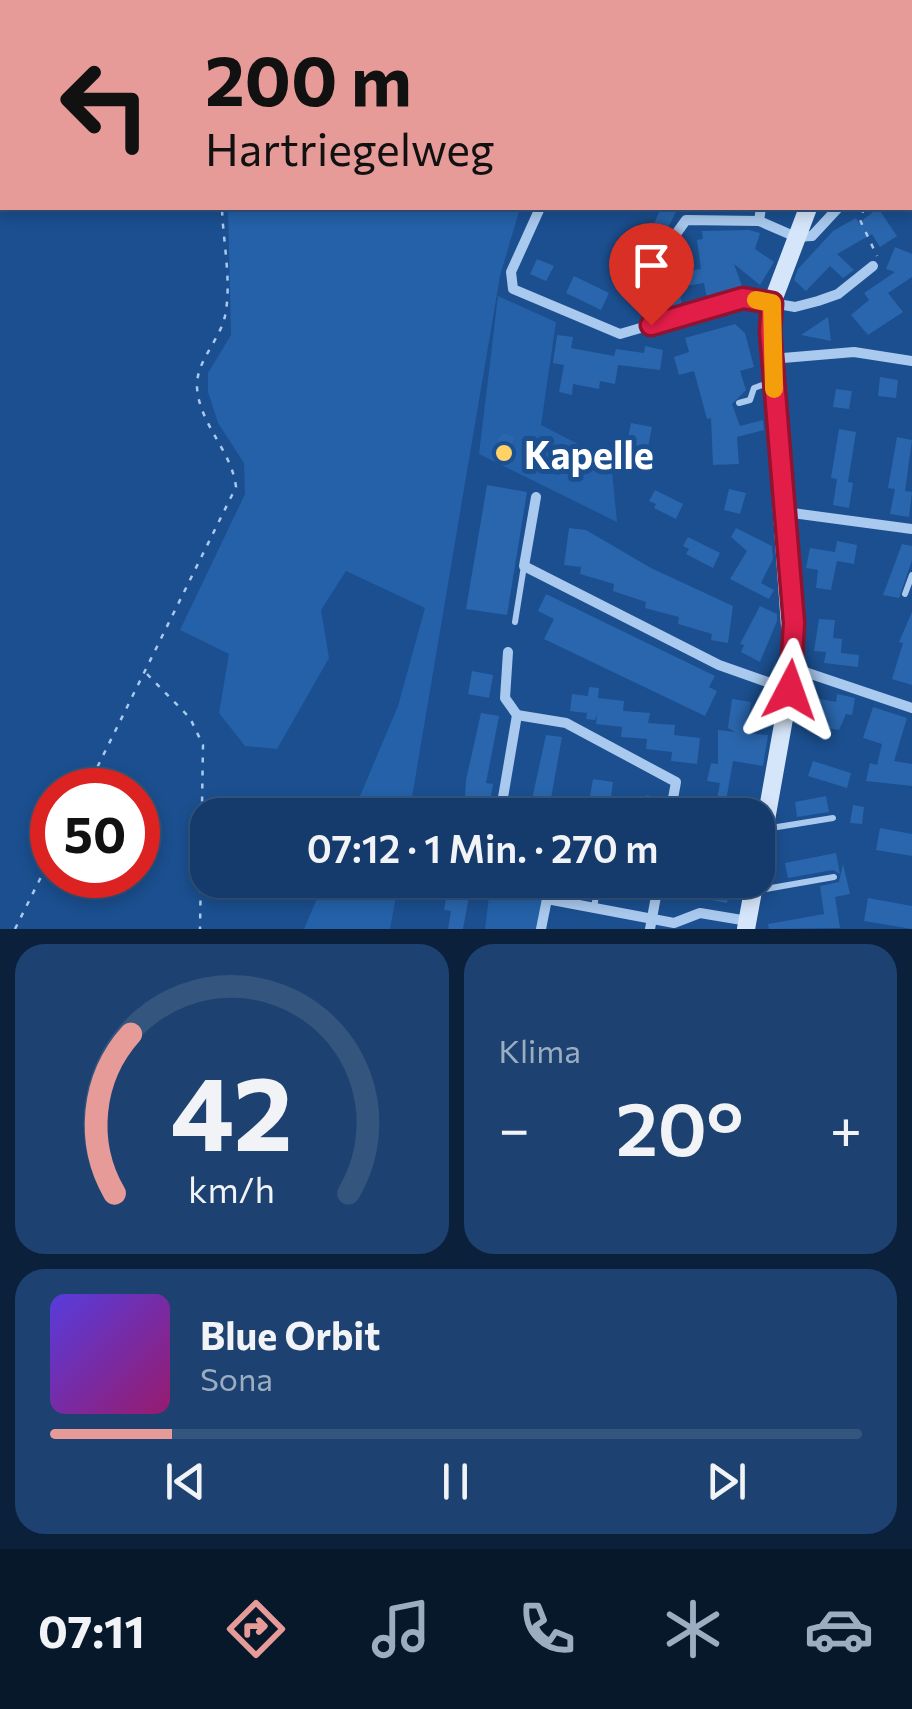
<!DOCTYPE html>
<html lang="de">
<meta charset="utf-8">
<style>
:root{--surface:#143b6b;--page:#1d4271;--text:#f1f3f6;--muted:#9dadc1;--line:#33557e;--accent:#e69b98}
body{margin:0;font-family:Commissioner,sans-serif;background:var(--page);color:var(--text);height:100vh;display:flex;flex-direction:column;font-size:38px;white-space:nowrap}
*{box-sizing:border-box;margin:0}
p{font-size:32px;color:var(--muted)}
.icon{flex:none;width:55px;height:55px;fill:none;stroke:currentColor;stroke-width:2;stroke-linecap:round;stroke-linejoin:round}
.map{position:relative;height:929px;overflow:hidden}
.sheet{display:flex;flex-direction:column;gap:15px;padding:15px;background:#0b203b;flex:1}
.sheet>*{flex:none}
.top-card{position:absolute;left:0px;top:0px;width:912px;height:210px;box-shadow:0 5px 15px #0003,0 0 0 2px var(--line);background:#e69b98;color:#111;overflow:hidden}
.speed{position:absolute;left:30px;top:768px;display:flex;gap:20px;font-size:50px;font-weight:700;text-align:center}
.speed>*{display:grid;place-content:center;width:130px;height:130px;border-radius:50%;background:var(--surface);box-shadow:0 5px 15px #0003,0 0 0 2px var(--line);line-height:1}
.speed .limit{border:15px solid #d22;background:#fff;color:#111}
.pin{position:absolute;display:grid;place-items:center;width:85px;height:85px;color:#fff;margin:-102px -42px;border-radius:50% 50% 50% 0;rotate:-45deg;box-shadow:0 0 10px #0007}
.pin .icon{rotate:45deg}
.me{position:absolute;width:110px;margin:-55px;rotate:4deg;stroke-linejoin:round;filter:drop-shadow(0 0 8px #0008)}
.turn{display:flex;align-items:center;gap:35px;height:210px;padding:0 40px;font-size:45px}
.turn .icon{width:130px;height:130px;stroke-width:2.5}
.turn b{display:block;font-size:70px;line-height:85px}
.big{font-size:75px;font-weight:600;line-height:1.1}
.sheet .card{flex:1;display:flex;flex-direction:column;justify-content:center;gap:15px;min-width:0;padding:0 35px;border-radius:30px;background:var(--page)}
.sheet .dial{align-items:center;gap:0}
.dial svg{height:260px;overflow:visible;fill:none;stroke:var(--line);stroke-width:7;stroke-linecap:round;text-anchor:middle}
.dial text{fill:var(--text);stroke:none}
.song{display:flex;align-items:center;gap:30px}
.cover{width:120px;height:120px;border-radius:15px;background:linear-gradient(135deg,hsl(250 70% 55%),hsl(320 70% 35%))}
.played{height:10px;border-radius:5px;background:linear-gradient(90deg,var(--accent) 15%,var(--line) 15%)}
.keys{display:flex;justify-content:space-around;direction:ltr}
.heat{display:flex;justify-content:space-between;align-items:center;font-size:55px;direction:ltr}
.sheet .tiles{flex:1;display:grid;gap:15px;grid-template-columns:1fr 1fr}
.card:last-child{grid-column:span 2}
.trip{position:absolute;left:190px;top:798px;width:585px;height:100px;border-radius:30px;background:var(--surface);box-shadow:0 5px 15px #0003,0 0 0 2px var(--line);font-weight:600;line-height:100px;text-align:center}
.menu{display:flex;height:160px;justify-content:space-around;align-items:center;background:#08182b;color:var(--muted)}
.menu .icon{width:70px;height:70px}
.menu .active{color:var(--accent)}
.menu b{font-size:45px;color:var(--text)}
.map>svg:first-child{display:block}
.green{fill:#2461a8}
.building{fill:#2a66ad}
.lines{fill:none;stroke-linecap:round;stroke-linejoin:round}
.path{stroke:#a9c9ee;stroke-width:2.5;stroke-dasharray:5 8;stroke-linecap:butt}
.service{stroke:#a9c9ee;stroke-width:6}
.minor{stroke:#a9c9ee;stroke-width:10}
.secondary{stroke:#d6e6fa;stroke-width:18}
.route-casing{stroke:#92132f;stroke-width:25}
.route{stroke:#e11d48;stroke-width:18}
.slow{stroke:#f59e0b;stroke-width:18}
.poi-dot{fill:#ffd166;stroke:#1b4f8f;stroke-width:4}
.labels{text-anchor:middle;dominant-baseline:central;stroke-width:10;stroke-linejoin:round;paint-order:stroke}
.poi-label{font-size:38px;font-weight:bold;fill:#fff;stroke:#1b4f8f;text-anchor:start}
</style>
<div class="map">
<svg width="912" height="929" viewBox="0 0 912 929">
<rect width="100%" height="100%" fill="#1b4f8f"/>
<g class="green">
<polygon points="275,0 581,0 275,2"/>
<polygon points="228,208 520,208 500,276 409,815 352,815 398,706 425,608 346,571 321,610 329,658 277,749 245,746 219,713 229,654 180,630 245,494 244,463 218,423 208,392 208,373 231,335"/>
<polygon points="498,296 556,322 541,425 611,461 617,522 479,454"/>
<polygon points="325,880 399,880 390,929 304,929"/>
<polygon points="491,880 530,880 547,899 541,929 485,929"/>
</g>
<g class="building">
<polygon points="661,208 678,208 662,239 658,262 640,255"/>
<polygon points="878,208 897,236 880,247 872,234 837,254 854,270 843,278 830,266 806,291 794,280 798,269 833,231 856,218 859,223"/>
<polygon points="749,230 760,233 755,249 774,262 760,285 734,264 743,289 707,299 704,283 679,287 682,306 651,314 647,295 677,287 672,288 670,273 701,269 697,240 703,239 702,231"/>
<polygon points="895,247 912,254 912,277 888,293 903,312 868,335 851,315 869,300 864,293 895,272 886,269"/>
<polygon points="537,259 554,266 546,281 530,274"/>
<polygon points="574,276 609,293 601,310 566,293"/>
<polygon points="828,317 831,341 801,335"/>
<polygon points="735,324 745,333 754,367 740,371 746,390 732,404 740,426 763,420 764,430 737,437 739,464 713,465 711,418 707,419 694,371 679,375 674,357 689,352 685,338"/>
<polygon points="557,335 573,337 571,348 614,356 616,349 644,353 645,346 663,350 660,370 618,365 615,384 600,381 599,389 573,384 572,395 559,392 564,365 553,363"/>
<polygon points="880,377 898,380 896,398 878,396"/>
<polygon points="836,389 852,391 849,409 833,407"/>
<polygon points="631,423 652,427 647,453 626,449"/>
<polygon points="839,429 856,432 848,482 853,483 849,508 833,505 837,479 831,478"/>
<polygon points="503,433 514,437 508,462 498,461 498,440"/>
<polygon points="897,437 912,440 905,491 912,492 909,517 890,514 895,489 888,488"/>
<polygon points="487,485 527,492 507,615 466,609"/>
<polygon points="729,489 746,493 740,514 724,510"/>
<polygon points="655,490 683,504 676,519 654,508 656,504 649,501"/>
<polygon points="569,528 586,530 651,568 733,606 728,643 711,640 712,634 678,624 679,617 645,608 646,602 613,591 614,584 580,574 581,567 564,565"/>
<polygon points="736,528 772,546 773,559 761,583 774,590 769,599 730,579 747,551 731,537"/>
<polygon points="688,537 720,553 713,568 686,554 689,549 683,546"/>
<polygon points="837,541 857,545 854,564 837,561 831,590 816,588 818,570 806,568 810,548 835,552"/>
<polygon points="902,544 912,546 912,560 899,598 883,595"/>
<polygon points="546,594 715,676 709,687 717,691 705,716 544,639 554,619 538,611"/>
<polygon points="760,606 777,614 777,621 760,662 741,652 744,645 740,644"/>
<polygon points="912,612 912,685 892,679 903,643 899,642"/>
<polygon points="819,619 835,620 833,638 842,639 841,653 859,655 858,667 824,663 826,652 814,651"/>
<polygon points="472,671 493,675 489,698 468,694"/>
<polygon points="589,687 599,688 598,698 624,701 623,711 650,713 648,723 675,725 674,735 700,738 697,764 671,761 672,752 646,749 647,739 621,737 622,727 596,724 597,714 595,720 586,719 587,713 570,711 572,694 588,696"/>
<polygon points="837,694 855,698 852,715 846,714 839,730 820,727 821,721 812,720 815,698 836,702"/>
<polygon points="732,699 751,702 746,733 768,735 763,766 733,761 726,801 743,804 741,815 714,815 720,783 707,781 711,763 718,764 718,730 735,732 728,728"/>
<polygon points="873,707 907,718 894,761 912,764 912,786 866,781 870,763 877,765 882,744 863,738"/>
<polygon points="481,713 499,716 486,783 493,784 488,815 464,815 466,780"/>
<polygon points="546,735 562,737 548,815 540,815 529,813"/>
<polygon points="813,761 851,773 847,788 808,776"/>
<polygon points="593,779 613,782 610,805 589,802"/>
<polygon points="646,795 662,798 659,815 642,815"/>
<polygon points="826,796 829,812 797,817 795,802"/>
<polygon points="853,805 864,807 862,824 850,823"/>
<polygon points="880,828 912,834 912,856 876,850"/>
<polygon points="836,853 840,874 833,870 788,878 785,863"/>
<polygon points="843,864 850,894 835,897 840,928 769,929 768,924 824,914 820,886 839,882"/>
<polygon points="449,880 472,880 463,929 448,929 451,911 444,910"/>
<polygon points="632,880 650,880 647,896 630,893"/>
<polygon points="704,880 731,880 727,903 701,898"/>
<polygon points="868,898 912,906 912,929 864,921"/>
</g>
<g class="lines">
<g class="path">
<polyline points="268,2 269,0"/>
<polyline points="340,2 341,0"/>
<polyline points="0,41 2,42"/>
<polyline points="864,208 860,220 877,256"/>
<polyline points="147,674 190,718 203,745 200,929"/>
<path d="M86,790L236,487C232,451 199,424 197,387C196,361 220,340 225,316C232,282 223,242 222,208"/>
<polyline points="15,929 52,855"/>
</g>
<g class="service">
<polyline points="910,98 912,97"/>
<polyline points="910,201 912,201"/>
<polyline points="739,403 750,400 754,388 768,383"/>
<polyline points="905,594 912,575"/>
<polyline points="515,622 524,566"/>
<polyline points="765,829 833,818"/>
<polyline points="754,891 834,877"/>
<polyline points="594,907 599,880"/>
</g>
<g class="minor">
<polyline points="631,2 632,0"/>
<polyline points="910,70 912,65"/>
<polyline points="540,208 511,272 513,289 620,334 743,298 795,307 818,301 838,294 873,266"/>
<polyline points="761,208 759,221 796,237 812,236 838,208"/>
<polyline points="671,241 686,220 759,221"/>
<polyline points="771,359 854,352 912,361"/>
<polyline points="536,497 524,566 719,665 790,690"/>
<polyline points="785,512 912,529"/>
<polyline points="793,668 912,708"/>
<polyline points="517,715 566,723 676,782 670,815"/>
<polyline points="500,815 517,715 505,698 508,652"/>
<polyline points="530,880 547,899 541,929"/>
<polyline points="547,899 674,923 700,913 748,921"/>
<polyline points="650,929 659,880"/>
</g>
<g class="secondary">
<polyline points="807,0 807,2"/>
<polyline points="758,865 793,668 769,331 772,303 808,208"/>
<polyline points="746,929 755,880"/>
</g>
</g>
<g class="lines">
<g class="route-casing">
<polyline id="route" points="651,325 743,298 772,303 770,331 794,623 790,690"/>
</g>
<use href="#route" class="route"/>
<polyline class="slow" points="756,300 772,303 774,389"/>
</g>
<circle class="poi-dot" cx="504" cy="453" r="10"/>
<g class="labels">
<g class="poi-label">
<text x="524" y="453">Kapelle</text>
</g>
</g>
</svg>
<div class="speed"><div class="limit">50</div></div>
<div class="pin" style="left:651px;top:325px;background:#d93025"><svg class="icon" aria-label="arrive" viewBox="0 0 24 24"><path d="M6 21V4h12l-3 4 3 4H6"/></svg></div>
<svg class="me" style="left:790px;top:690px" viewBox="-20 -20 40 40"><path d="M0-17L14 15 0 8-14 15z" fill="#e11d48" stroke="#fff" stroke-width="4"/></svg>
<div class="trip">07:12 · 1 Min. · 270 m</div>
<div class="top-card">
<div class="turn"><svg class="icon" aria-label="left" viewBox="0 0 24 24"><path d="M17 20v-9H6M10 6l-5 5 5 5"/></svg><div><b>200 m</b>Hartriegelweg</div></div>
</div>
</div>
<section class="sheet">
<div class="tiles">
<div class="card dial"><svg viewBox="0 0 100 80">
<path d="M14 69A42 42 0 1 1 86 69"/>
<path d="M14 69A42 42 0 0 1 19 20" stroke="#e69b98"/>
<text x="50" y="56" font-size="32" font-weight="700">42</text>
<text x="50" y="72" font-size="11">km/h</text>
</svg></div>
<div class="card"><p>Klima</p>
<div class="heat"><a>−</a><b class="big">20°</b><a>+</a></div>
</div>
<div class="card">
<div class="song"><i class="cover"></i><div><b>Blue Orbit</b><p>Sona</p></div></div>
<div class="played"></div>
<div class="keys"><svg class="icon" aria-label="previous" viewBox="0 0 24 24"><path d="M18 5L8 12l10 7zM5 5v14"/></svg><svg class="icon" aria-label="pause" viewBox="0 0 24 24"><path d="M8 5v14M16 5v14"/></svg><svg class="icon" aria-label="next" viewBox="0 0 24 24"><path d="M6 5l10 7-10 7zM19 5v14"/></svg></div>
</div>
</div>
</section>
<nav class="menu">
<b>07:11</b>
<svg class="icon active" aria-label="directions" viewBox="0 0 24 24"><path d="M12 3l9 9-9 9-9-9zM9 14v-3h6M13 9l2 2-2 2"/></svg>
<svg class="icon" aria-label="music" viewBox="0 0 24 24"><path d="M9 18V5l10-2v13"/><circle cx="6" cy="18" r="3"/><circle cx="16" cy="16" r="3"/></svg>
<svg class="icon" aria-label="phone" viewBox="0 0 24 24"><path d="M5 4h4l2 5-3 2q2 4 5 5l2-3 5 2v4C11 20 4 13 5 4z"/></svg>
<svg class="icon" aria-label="climate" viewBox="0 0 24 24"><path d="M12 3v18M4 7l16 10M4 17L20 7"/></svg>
<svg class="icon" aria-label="car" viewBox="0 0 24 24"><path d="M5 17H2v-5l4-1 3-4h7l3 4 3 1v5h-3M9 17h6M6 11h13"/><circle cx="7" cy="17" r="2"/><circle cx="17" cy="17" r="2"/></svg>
</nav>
